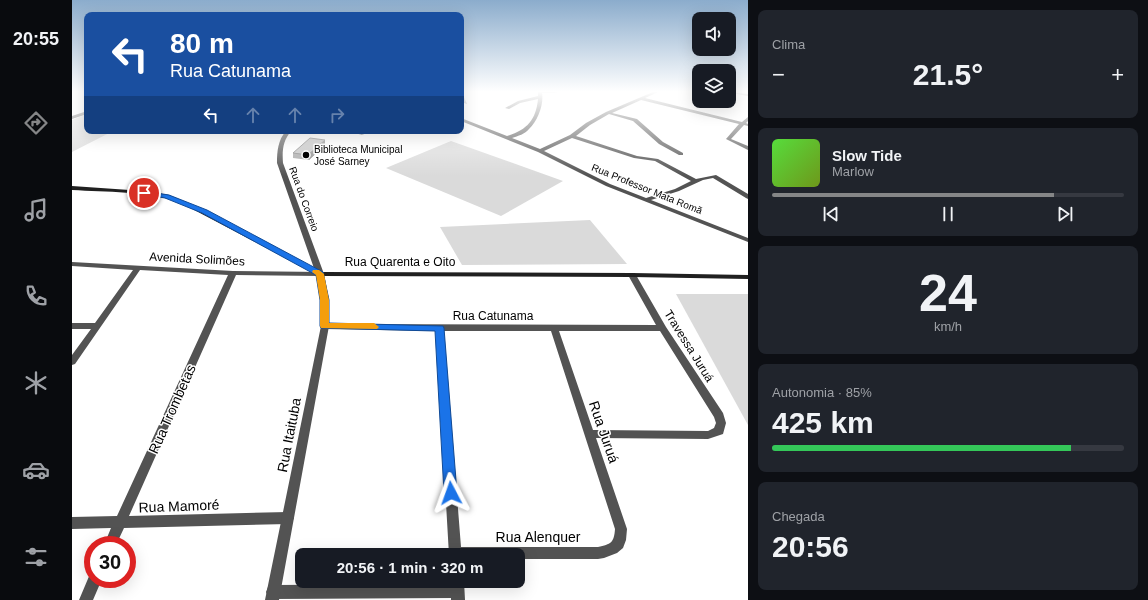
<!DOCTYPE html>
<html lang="pt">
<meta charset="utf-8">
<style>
:root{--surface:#171b24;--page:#20242c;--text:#f1f3f6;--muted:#9ea1a6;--line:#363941;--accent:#858687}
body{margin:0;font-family:Helvetica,sans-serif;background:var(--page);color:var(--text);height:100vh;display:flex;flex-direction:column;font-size:15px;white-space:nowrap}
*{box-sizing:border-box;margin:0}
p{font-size:13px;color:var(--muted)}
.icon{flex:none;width:22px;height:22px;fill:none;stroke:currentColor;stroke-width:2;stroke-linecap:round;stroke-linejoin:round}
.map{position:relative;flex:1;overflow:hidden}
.panel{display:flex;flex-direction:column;gap:10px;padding:10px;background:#0d0f14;width:400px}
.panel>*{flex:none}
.guide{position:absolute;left:12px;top:12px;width:380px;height:122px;border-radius:8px;box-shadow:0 4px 16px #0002;background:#1a4fa0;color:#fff;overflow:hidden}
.tools{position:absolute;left:620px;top:12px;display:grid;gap:8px}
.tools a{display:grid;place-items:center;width:44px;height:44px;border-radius:8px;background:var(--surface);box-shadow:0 4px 16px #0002;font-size:20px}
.speed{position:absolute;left:12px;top:536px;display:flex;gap:8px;font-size:20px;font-weight:700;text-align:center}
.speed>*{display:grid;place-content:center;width:52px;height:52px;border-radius:50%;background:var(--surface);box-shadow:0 4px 16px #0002;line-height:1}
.speed .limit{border:6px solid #d22;background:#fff;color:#111}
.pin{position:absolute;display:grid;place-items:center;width:34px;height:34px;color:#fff;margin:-17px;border:2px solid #fff;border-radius:50%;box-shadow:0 1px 4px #0007}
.me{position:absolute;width:44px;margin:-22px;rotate:356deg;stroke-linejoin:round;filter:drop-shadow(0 0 3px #0008)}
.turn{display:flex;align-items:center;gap:14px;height:84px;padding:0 20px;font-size:18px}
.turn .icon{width:52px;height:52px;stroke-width:2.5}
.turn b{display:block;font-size:28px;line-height:34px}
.lanes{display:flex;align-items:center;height:38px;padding:0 20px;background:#0003;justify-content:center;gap:20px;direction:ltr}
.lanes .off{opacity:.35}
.big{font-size:30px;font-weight:600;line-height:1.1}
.panel .tile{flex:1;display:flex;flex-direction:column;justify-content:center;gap:6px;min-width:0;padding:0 14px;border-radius:8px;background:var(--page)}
.panel .dial{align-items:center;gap:0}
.dial b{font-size:52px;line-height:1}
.song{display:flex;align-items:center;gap:12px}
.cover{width:48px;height:48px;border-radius:6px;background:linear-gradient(135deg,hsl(110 70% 55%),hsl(80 70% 35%))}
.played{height:4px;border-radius:2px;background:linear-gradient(90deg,var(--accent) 80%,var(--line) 80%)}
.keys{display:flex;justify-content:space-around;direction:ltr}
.heat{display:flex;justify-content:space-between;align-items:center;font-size:22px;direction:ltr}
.charge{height:6px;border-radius:3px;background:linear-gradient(90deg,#34c759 85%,var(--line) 0)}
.trip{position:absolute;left:223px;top:548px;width:230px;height:40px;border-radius:8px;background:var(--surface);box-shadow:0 4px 16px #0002;font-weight:600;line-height:40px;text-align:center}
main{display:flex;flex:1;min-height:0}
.menu{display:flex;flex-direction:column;width:72px;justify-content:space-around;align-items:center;background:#090b0e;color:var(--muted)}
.menu .icon{width:28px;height:28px}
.menu .on{color:var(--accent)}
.menu b{font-size:18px;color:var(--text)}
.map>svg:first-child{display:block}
.green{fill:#dadada}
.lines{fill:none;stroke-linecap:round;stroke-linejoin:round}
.minor{fill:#535353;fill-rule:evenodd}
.tertiary{fill:#535353;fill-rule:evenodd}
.secondary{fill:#202020;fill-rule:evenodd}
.wall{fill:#a8a8a8}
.shaded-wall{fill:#888}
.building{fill:#c3c3c3;stroke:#888}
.route{fill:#1a73e8;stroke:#114b97}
.slow{fill:#f59e0b}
.poi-dot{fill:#000;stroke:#fff;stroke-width:1.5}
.labels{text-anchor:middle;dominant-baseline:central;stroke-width:3;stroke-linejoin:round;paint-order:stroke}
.far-poi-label{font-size:10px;fill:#000;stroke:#fff;text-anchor:start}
.far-street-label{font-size:10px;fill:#000;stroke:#fff}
.street-label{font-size:12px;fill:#000;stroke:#fff}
.near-street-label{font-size:14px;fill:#000;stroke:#fff}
</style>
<main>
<nav class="menu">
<b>20:55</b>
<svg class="icon on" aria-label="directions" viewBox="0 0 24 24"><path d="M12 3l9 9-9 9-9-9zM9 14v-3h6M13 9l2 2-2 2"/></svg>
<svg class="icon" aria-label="music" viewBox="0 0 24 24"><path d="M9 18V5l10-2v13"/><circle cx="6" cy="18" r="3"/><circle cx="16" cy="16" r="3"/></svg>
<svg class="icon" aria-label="phone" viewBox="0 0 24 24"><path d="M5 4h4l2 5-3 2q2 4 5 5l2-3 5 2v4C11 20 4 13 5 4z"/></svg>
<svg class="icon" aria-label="climate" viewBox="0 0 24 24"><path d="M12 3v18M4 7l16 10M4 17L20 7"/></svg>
<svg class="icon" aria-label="car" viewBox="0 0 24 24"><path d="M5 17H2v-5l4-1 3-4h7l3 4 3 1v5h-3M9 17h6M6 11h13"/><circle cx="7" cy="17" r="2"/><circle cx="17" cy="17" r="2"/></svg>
<svg class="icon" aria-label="filters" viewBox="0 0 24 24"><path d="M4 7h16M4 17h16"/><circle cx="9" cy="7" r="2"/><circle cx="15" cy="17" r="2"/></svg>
</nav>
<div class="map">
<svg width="676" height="600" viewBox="0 0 676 600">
<rect width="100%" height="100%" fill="#fff"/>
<g class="green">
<polygon points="15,114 15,131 41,131 0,152 0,120"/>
<polygon points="379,141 491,181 429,216 314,168"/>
<polygon points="518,220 555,264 390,265 368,227"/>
<polygon points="604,294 676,294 676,425"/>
</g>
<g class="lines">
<g class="minor">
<path d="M466,92H485L483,93H470C472,104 466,121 457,129C453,134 446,136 440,138L468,149L498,135L514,123L534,112L581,92H586L573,98L670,122L676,117V121L674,123L676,124V126L672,125L659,139L676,146V150L654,139L667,124L569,100L540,113L565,119L591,142L611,153V155H607L587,144L561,121L537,114L518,125L504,136L565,156L586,159L624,179L644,175L676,194V199L674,198L641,178L631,180L607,191L579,200L676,238V242L534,186L466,152L389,121V118L435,136C455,130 464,120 466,99L448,103L437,109L433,108L446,101L466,96ZM500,138L562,158L583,161L619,181L603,189L574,198L538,184L472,151Z"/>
<polygon points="389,94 391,95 395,104 392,103 389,98"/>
<polygon points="15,111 15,114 0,119 0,116"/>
<polygon points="0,262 161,271 251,272 252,274 248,276 164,275 57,516 216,512 220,514 222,518 220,522 216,524 52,528 44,545 32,545 39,528 0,529 0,517 45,516 156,275 68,270 3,364 0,365 0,355 19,329 0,329 0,323 23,323 61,270 0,266"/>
<path d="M557,273H563L564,275L594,327L651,413L654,423L651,434L636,439L524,438L555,529L554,540L551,548L545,553L532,558L526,559H446V555H377L364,331L253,329L250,328L249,326L250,324L584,325L556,275ZM372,331H479L543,529C542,543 539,544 526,547H389ZM487,331H588L642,417L644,423L642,428L636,431L521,430Z"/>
<polygon points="21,573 21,579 30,579 21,600 7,600 18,574"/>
<polygon points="378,581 392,581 393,600 379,600 379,598 201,599 196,597 194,592 196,587 201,585 378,584"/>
</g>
<path class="tertiary" d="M214,131H219C211,141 210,150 211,163L252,274L257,300V326L207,600H193L249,326V300L244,274L205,163C205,151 206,140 214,131Z"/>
<g class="secondary">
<polygon points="658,92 676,94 676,96 660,93"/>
<path d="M0,186L72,191L97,195L134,211L249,272L560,273L676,275V279L560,277L248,276L107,202C75,191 34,192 0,190Z"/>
</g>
</g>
<g class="wall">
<polygon points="279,131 302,131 289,135"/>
<polygon points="253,140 253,145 237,160 221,158 221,153"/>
</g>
<g class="shaded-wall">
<polygon points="289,131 302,131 289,135"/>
<polygon points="253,140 253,145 237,160 236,155"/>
</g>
<polygon class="building" points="238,138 253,140 236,155 221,153"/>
<linearGradient id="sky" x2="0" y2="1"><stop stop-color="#8baccc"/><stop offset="0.52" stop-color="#fff"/><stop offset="1" stop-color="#fff" stop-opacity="0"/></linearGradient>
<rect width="676" height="176" fill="url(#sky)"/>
<polygon class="route" points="72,191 97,195 135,210 251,272 257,300 257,323 371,326 372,328 385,493 384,497 379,499 374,497 372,493 363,331 249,328 248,326 248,300 244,275 130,213 93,198 70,194 69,193"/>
<polygon class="slow" points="241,270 247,270 252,274 257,300 257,323 302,323 307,327 305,329 249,328 248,326 248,300 244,275 240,272"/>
<circle class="poi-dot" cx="234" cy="155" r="4"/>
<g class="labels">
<g class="far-poi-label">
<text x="242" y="149">Biblioteca Municipal<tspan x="242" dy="12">José Sarney</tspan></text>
</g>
<g class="far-street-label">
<text transform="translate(575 189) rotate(22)">Rua Professor Mata Romã</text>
<text transform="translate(232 199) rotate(70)">Rua do Correio</text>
</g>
<g class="street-label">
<text transform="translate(125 259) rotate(3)">Avenida Solimões</text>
<text x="328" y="262">Rua Quarenta e Oito</text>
<text x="421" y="316">Rua Catunama</text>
<text transform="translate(617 346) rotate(58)">Travessa Juruá</text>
</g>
<g class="near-street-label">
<text transform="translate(100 409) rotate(-66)">Rua Trombetas</text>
<text transform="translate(532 432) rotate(71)">Rua Juruá</text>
<text transform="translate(217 435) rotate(-79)">Rua Itaituba</text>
<text transform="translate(107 506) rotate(-2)">Rua Mamoré</text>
<text x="466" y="537">Rua Alenquer</text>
</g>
</g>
</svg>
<div class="tools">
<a><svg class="icon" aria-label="sound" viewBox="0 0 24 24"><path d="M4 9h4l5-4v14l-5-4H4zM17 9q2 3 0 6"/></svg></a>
<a><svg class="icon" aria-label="layers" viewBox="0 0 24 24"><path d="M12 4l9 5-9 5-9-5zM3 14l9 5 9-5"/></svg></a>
</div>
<div class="speed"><div class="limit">30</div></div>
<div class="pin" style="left:72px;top:193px;background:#d93025"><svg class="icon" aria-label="arrive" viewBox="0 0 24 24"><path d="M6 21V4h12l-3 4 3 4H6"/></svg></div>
<svg class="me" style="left:379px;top:493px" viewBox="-20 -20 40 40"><path d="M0-17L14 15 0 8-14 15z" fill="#1a73e8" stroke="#fff" stroke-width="4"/></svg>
<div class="trip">20:56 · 1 min · 320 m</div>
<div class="guide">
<div class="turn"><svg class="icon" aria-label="left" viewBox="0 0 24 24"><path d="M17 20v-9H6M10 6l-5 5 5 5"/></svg><div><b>80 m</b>Rua Catunama</div></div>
<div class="lanes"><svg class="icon" aria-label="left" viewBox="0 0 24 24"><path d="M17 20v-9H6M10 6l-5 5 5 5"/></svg><svg class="icon off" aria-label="ahead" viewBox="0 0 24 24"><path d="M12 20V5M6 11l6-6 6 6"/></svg><svg class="icon off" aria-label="ahead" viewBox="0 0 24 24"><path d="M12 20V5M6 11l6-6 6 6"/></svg><svg class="icon off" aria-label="right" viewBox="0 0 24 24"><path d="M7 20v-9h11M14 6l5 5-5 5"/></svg></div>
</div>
</div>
<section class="panel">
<div class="tile"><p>Clima</p>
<div class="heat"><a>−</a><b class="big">21.5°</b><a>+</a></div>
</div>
<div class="tile">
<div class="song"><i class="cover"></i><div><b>Slow Tide</b><p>Marlow</p></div></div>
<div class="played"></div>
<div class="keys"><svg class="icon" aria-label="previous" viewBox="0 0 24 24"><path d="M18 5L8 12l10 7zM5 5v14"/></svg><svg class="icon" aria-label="pause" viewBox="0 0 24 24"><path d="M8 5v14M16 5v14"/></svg><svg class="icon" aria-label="next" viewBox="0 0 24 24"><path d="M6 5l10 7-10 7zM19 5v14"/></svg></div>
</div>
<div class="tile dial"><b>24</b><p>km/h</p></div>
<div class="tile"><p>Autonomia · 85%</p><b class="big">425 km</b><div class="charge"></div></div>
<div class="tile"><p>Chegada</p><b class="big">20:56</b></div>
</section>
</main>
